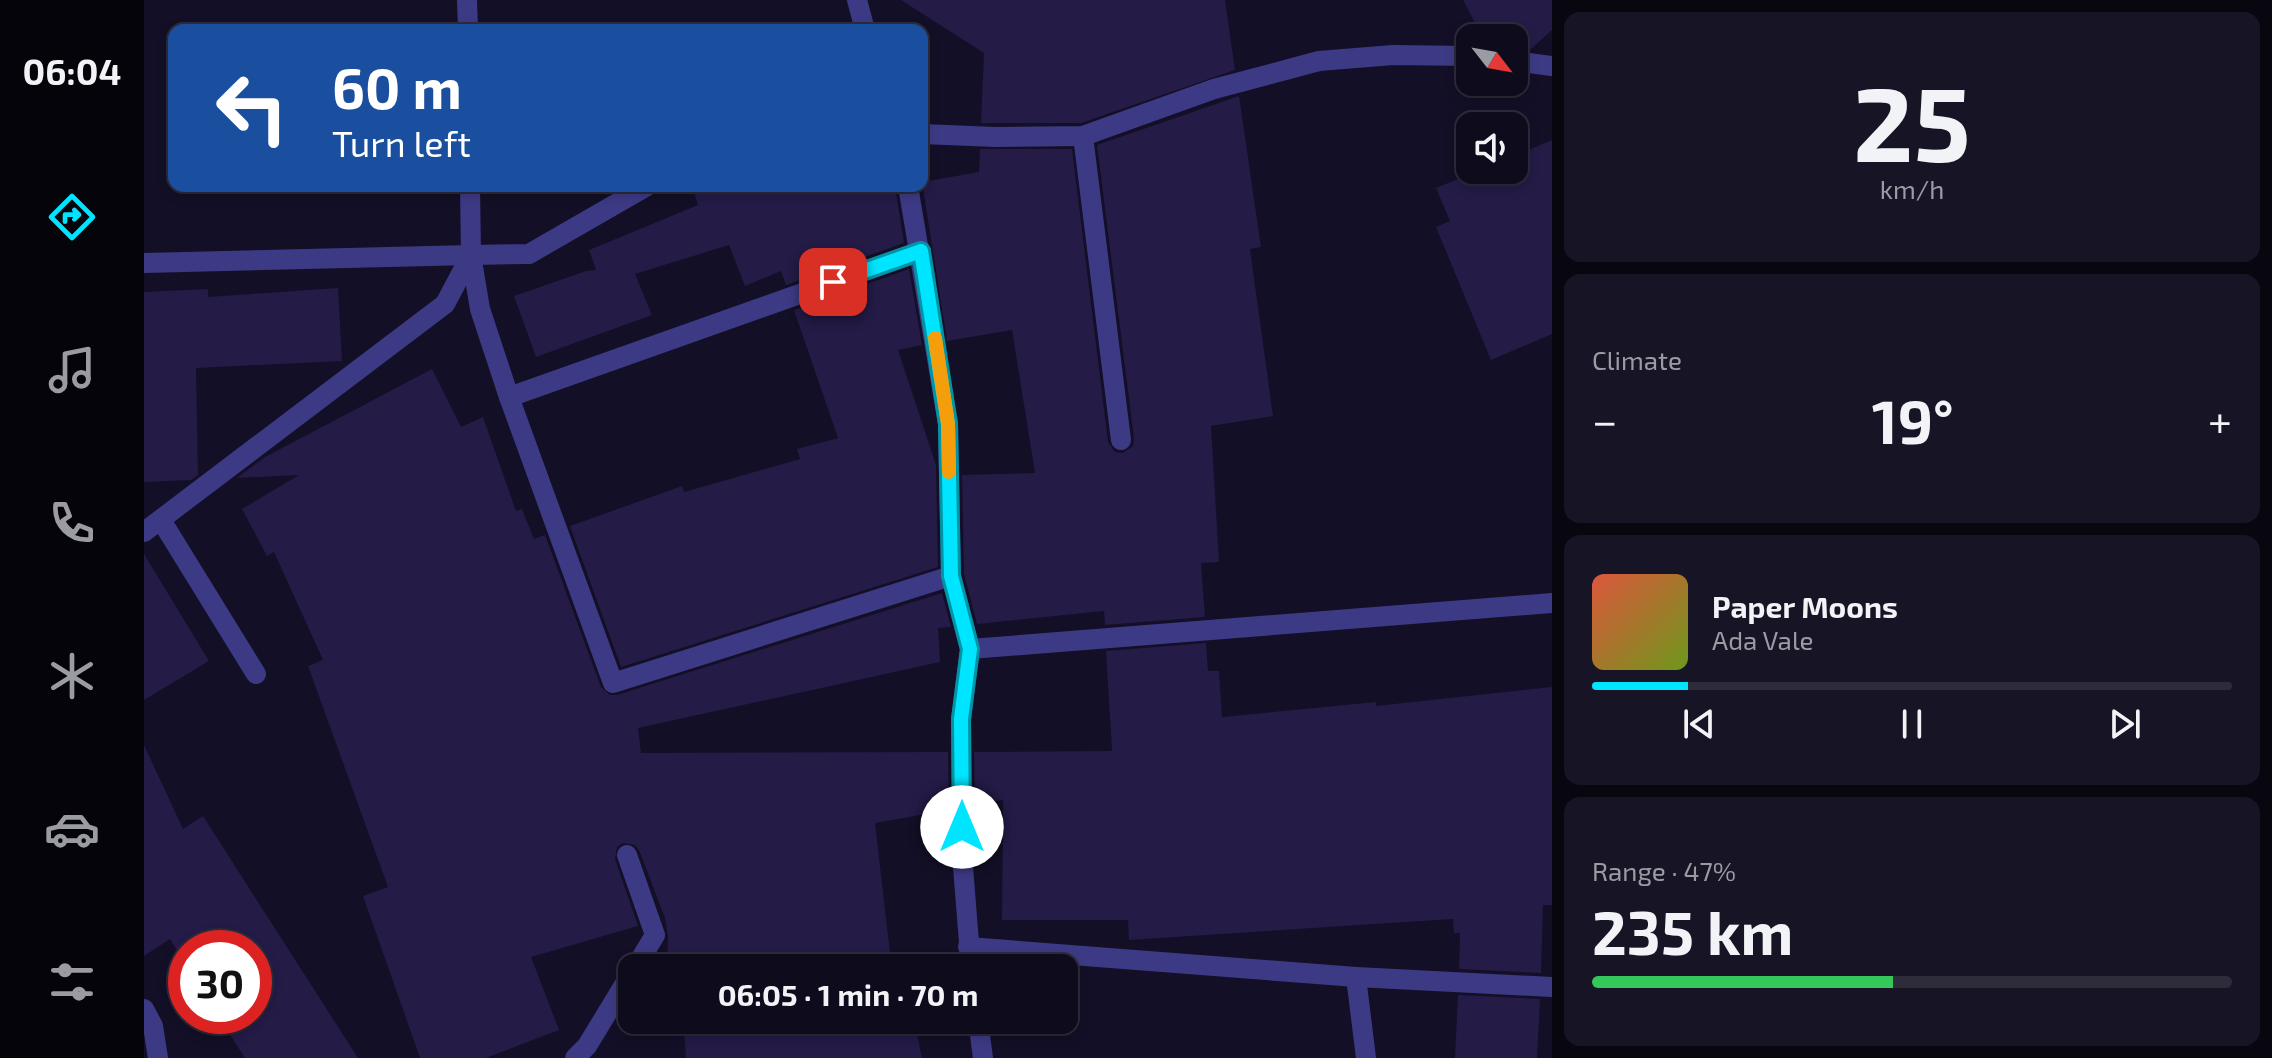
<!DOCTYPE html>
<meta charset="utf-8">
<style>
:root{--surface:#0e0b1c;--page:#171425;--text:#f1f3f6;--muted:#9b9ba3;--line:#2e2b3b;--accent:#00e5ff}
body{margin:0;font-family:"Exo 2",sans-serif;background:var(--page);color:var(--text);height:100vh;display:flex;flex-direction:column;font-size:30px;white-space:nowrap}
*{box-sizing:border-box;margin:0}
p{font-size:26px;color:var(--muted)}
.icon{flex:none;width:44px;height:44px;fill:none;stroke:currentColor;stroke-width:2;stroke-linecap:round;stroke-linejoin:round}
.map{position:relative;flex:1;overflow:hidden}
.panel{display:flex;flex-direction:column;gap:12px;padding:12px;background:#08060f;width:720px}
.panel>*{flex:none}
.banner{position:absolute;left:24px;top:24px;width:760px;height:168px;border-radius:16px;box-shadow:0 4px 12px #0003,0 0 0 2px var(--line);background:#1a4fa0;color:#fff;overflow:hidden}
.needle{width:52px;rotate:121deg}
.controls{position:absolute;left:1312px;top:24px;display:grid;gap:16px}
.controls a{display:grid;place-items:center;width:72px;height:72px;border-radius:16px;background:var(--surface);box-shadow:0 4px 12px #0003,0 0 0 2px var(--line);font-size:40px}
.speed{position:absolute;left:24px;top:930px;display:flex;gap:16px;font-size:40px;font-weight:700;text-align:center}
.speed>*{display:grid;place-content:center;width:104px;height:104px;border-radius:50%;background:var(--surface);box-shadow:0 4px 12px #0003,0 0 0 2px var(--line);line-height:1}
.speed .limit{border:12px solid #d22;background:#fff;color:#111}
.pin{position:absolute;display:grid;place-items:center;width:68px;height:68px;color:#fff;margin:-34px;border-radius:16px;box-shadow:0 4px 12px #0006}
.me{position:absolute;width:88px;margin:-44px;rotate:0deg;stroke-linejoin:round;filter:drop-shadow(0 0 6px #0008)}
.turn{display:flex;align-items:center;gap:28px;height:168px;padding:0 32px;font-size:36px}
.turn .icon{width:104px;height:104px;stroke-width:2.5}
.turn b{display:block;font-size:56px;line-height:68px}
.big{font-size:60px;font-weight:700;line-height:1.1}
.panel .widget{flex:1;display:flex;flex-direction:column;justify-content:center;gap:12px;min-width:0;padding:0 28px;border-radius:16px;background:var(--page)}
.panel .dial{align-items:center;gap:0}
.dial b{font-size:104px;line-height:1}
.song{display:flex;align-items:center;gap:24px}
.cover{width:96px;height:96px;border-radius:12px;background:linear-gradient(135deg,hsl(10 70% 55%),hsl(80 70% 35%))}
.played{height:8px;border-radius:4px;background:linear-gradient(90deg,var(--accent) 15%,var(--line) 15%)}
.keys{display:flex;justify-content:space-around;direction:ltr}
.heat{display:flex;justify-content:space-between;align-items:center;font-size:44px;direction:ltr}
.charge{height:12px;border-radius:6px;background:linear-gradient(90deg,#34c759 47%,var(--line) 0)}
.trip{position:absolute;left:474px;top:954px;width:460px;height:80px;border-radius:16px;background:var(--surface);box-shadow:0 4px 12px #0003,0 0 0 2px var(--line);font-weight:700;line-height:80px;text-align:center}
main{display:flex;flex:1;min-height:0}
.tabs{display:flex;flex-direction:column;width:144px;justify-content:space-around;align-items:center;background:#06040b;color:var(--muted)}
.tabs .icon{width:56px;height:56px}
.tabs .on{color:var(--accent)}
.tabs b{font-size:36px;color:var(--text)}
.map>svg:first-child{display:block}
.building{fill:#241b47}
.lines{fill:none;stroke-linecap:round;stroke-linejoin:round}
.minor{stroke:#3d3a85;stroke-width:20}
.route-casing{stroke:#0095a6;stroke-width:20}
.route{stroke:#00e5ff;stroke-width:14}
.slow{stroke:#f59e0b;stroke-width:14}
</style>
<main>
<nav class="tabs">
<b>06:04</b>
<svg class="icon on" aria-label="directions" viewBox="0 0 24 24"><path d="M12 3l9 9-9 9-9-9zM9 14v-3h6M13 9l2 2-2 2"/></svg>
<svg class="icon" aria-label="music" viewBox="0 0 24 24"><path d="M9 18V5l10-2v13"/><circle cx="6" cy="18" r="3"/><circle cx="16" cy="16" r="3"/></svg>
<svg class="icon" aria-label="phone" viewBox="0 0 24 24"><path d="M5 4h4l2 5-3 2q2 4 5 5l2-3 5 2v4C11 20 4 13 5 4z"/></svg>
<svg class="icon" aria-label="climate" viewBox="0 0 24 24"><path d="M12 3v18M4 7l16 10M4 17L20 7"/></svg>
<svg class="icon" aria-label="car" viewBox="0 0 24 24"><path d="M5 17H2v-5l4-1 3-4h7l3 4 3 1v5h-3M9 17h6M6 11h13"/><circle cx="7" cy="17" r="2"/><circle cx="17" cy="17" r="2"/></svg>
<svg class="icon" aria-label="filters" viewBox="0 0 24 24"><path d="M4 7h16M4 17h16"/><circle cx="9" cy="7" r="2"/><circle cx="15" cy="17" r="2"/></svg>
</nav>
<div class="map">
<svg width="1408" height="1058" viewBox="0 0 1408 1058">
<rect width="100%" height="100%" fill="#130f26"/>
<g class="building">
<polygon points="757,0 1081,0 1091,70 937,123 837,123 840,53"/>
<polygon points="1319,0 1408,0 1408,30 1386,50 1370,48 1370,38 1339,38"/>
<polygon points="1095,96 1117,247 1106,249 1129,416 1067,426 1075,562 1057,563 1061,617 961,625 960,611 833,624 820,574 818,475 891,473 868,330 803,341 778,182 835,172 836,149 928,149 964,442 971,452 979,453 989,446 990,438 953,145"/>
<polygon points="1408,140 1408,334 1347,360 1292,227 1306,221 1292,188 1336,170 1370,170 1370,156"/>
<polygon points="548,186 751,186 760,243 642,285 637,271 601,286 585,245 491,274 508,315 392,357 370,296 442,271 452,270 445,250 554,205"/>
<polygon points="765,269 778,345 754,350 792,465 794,567 477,667 426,526 538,486 540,492 656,459 653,449 694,438 650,310"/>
<polygon points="194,288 198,361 52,368 54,475 47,480 0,482 0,292 64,289 64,297"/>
<polygon points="288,369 317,427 339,417 372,511 378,509 390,539 401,535 457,687 466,695 473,695 798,593 807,627 794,628 796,662 494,728 497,753 804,752 805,810 731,823 746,953 755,952 758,968 523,968 524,936 521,918 495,850 491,845 479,843 473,847 471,859 494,926 387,957 415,1030 342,1058 276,1058 219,896 244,887 164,666 179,660 130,552 123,556 98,509 155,475 93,478 121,457"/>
<polygon points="0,554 65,661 0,700"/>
<polygon points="1062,643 1064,671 1075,671 1078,717 1232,702 1232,706 1408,687 1408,905 1399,905 1397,973 1315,969 1316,933 1310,933 1309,919 985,940 984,920 858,920 859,800 831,805 830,752 968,751 962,651"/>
<polygon points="0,745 39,829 59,816 214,1058 101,1058 74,1016 110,1016 110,948 42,948 42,965 26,939 0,956"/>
<polygon points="1314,995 1396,999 1393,1058 1311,1058"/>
<polygon points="526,1020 770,1020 778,1058 542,1058 540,1028 526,1028"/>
</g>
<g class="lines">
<g class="minor">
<polyline points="323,0 324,30"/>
<polyline points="713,0 721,30"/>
<polyline points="1370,61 1408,66"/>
<polyline points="778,134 852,137 939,136 1070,89 1175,61 1249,55 1326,56"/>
<polyline points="939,136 977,440"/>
<polyline points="326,186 327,255 336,309 365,397 469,683 807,576"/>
<polyline points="764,186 804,424 807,576 826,649 817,719 818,854 827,968"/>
<polyline points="0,263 327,255"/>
<polyline points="365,397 777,251"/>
<polyline points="17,520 112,674"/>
<polyline points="0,532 301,304 327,255 385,254 503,186"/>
<polyline points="826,649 1408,603"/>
<polyline points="483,855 511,935 491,968"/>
<polyline points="824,947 1212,977 1408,987"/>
<polyline points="1212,977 1222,1058"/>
<polyline points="0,1009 9,1026 14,1058"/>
<polyline points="834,1020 839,1058"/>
<polyline points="431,1058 443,1046 488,972"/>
</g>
</g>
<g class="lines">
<g class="route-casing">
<polyline id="route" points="689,282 777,251 804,424 807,576 826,649 817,719 818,827"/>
</g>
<use href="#route" class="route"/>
<polyline class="slow" points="791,338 804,424 805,472"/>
</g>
</svg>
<div class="controls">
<a><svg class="needle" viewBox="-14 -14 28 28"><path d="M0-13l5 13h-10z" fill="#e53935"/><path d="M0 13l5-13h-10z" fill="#9b9ba3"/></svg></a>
<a><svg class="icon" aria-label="sound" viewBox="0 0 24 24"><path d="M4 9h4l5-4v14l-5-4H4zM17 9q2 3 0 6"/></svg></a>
</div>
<div class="speed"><div class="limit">30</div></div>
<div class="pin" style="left:689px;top:282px;background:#d93025"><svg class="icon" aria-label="arrive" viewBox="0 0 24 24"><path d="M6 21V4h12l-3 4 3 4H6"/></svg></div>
<svg class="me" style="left:818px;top:827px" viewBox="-20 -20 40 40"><circle r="19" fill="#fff"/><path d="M0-13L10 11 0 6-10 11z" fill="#00e5ff"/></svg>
<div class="trip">06:05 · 1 min · 70 m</div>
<div class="banner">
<div class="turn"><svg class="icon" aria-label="left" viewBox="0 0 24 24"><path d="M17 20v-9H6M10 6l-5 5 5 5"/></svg><div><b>60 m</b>Turn left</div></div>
</div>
</div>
<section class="panel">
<div class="widget dial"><b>25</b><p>km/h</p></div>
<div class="widget"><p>Climate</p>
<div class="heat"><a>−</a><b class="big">19°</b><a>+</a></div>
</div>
<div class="widget">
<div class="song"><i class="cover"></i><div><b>Paper Moons</b><p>Ada Vale</p></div></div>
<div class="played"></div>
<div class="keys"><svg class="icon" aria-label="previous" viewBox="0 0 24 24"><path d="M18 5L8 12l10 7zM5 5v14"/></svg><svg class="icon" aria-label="pause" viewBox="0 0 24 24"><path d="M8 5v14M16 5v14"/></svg><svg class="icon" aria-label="next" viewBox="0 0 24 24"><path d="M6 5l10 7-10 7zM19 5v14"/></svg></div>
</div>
<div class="widget"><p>Range · 47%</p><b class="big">235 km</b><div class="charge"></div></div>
</section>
</main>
